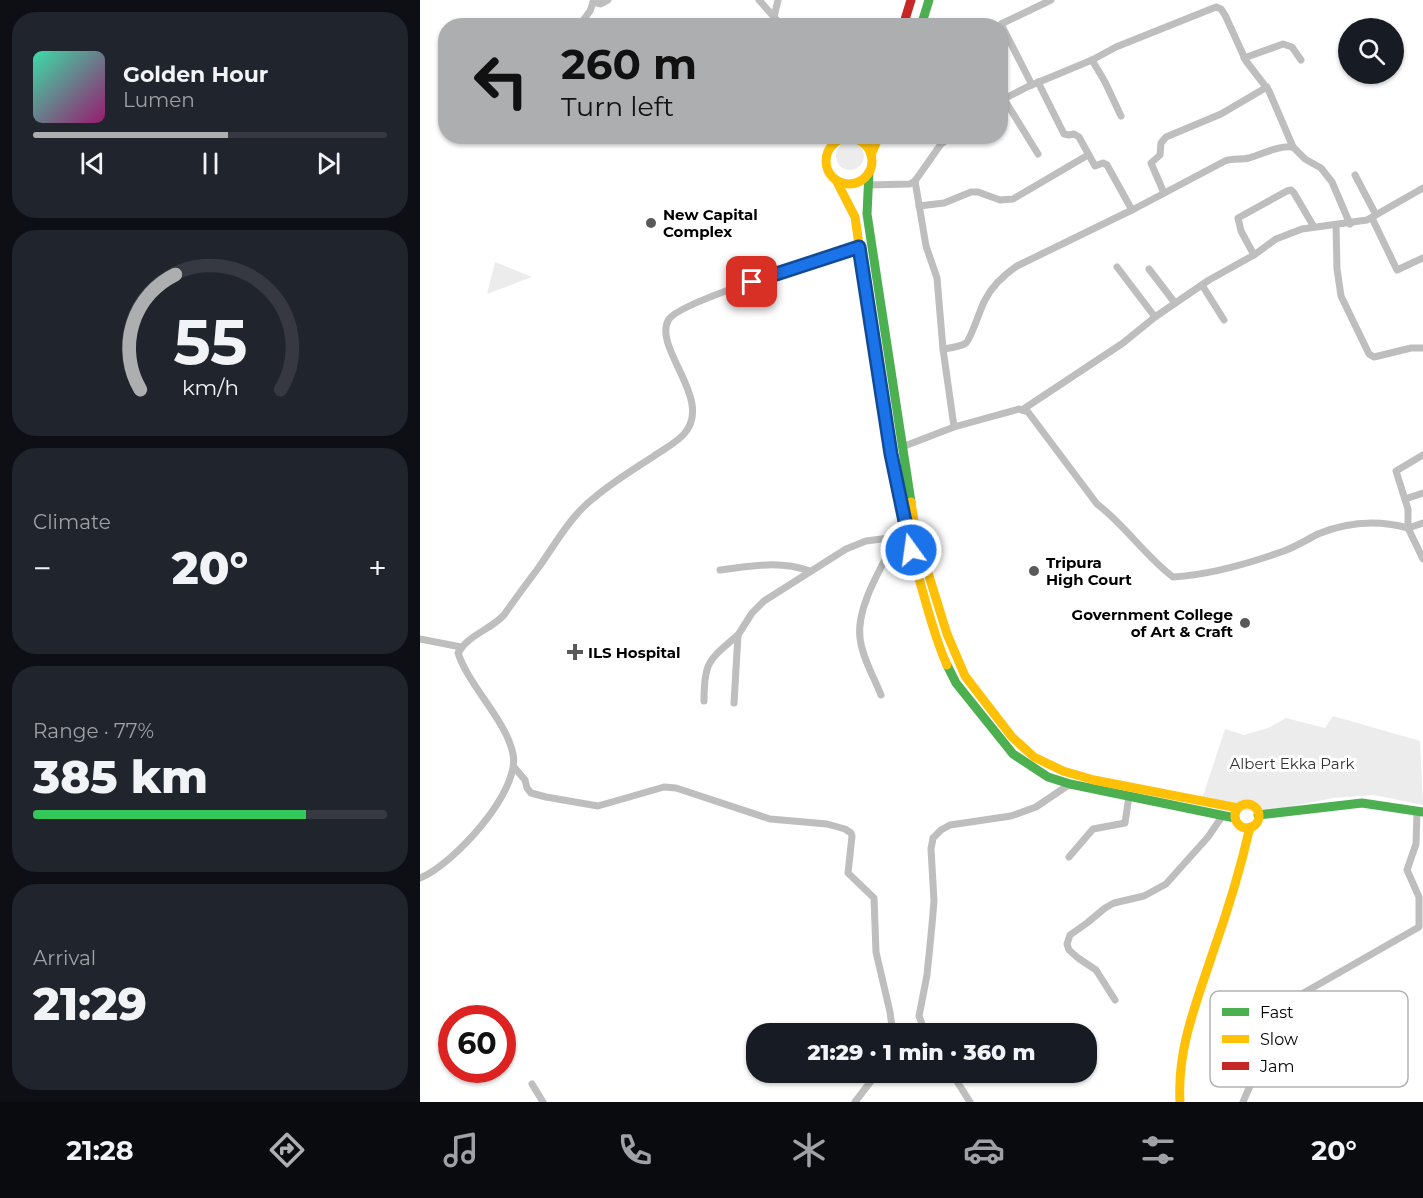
<!DOCTYPE html>
<meta charset="utf-8">
<style>
:root{--surface:#171b24;--page:#20242c;--text:#f1f3f6;--muted:#9ea1a6;--line:#363941;--accent:#adaeaf}
body{margin:0;font-family:Montserrat,sans-serif;background:var(--page);color:var(--text);height:100vh;display:flex;flex-direction:column;font-size:22px;white-space:nowrap}
*{box-sizing:border-box;margin:0}
p{font-size:20px;color:var(--muted)}
.icon{flex:none;width:33px;height:33px;fill:none;stroke:currentColor;stroke-width:2;stroke-linecap:round;stroke-linejoin:round}
.map{position:relative;flex:1;overflow:hidden}
.drawer{display:flex;flex-direction:column;gap:12px;padding:12px;background:#0d0f14;width:420px}
.drawer>*{flex:none}
.guide{position:absolute;left:18px;top:18px;width:570px;height:126px;border-radius:24px;box-shadow:0 2px 4px #0004;background:#adaeaf;color:#111;overflow:hidden}
.controls{position:absolute;left:918px;top:18px;display:grid;gap:12px}
.controls a{display:grid;place-items:center;width:66px;height:66px;border-radius:50%;background:var(--surface);box-shadow:0 2px 4px #0004;font-size:30px}
.speed{position:absolute;left:18px;top:1005px;display:flex;gap:12px;font-size:30px;font-weight:700;text-align:center}
.speed>*{display:grid;place-content:center;width:78px;height:78px;border-radius:50%;background:var(--surface);box-shadow:0 2px 4px #0004;line-height:1}
.speed .limit{border:9px solid #d22;background:#fff;color:#111}
.pin{position:absolute;display:grid;place-items:center;width:51px;height:51px;color:#fff;margin:-26px;border-radius:12px;box-shadow:0 3px 9px #0006}
.me{position:absolute;width:66px;margin:-33px;rotate:346deg;stroke-linejoin:round;filter:drop-shadow(0 0 4px #0008)}
.turn{display:flex;align-items:center;gap:21px;height:126px;padding:0 24px;font-size:27px}
.turn .icon{width:78px;height:78px;stroke-width:2.5}
.turn b{display:block;font-size:42px;line-height:51px}
.big{font-size:45px;font-weight:800;line-height:1.1}
.drawer .tile{flex:1;display:flex;flex-direction:column;justify-content:center;gap:9px;min-width:0;padding:0 21px;border-radius:24px;background:var(--page)}
.drawer .dial{align-items:center;gap:0}
.dial svg{height:156px;overflow:visible;fill:none;stroke:var(--line);stroke-width:7;stroke-linecap:round;text-anchor:middle}
.dial text{fill:var(--text);stroke:none}
.song{display:flex;align-items:center;gap:18px}
.cover{width:72px;height:72px;border-radius:9px;background:linear-gradient(135deg,hsl(160 70% 55%),hsl(320 70% 35%))}
.played{height:6px;border-radius:3px;background:linear-gradient(90deg,var(--accent) 55%,var(--line) 55%)}
.keys{display:flex;justify-content:space-around;direction:ltr}
.heat{display:flex;justify-content:space-between;align-items:center;font-size:33px;direction:ltr}
.charge{height:9px;border-radius:4px;background:linear-gradient(90deg,#34c759 77%,var(--line) 0)}
.trip{position:absolute;left:326px;top:1023px;width:351px;height:60px;border-radius:24px;background:var(--surface);box-shadow:0 2px 4px #0004;font-weight:800;line-height:60px;text-align:center}
.tab-bar{display:flex;height:96px;justify-content:space-around;align-items:center;background:#090b0e;color:var(--muted)}
.tab-bar .icon{width:42px;height:42px}
.tab-bar .current{color:var(--accent)}
.tab-bar b{font-size:27px;color:var(--text)}
main{display:flex;flex:1;min-height:0}
.map>svg:first-child{display:block}
.green{fill:#ececec}
.lines{fill:none;stroke-linecap:round;stroke-linejoin:round}
.street{stroke:#bebebe;stroke-width:7}
.fast{stroke:#4caf50;stroke-width:9}
.slow{stroke:#ffc107;stroke-width:9}
.jam{stroke:#c62828;stroke-width:9}
.route-casing{stroke:#114b97;stroke-width:15}
.route{stroke:#1a73e8;stroke-width:10}
.poi-dot{fill:#595959;stroke:#fff;stroke-width:2}
.labels{text-anchor:middle;dominant-baseline:central;stroke-width:6;stroke-linejoin:round;paint-order:stroke}
.poi-label{font-size:15px;font-weight:bold;fill:#000;stroke:#fff;text-anchor:start}
.park-label{font-size:15px;fill:#333;stroke:#fff}
.key{fill:#fff;stroke:#b2b2b2;stroke-width:1.5}
.key-label{font-size:16px;fill:#000}
</style>
<main>
<section class="drawer">
<div class="tile">
<div class="song"><i class="cover"></i><div><b>Golden Hour</b><p>Lumen</p></div></div>
<div class="played"></div>
<div class="keys"><svg class="icon" aria-label="previous" viewBox="0 0 24 24"><path d="M18 5L8 12l10 7zM5 5v14"/></svg><svg class="icon" aria-label="pause" viewBox="0 0 24 24"><path d="M8 5v14M16 5v14"/></svg><svg class="icon" aria-label="next" viewBox="0 0 24 24"><path d="M6 5l10 7-10 7zM19 5v14"/></svg></div>
</div>
<div class="tile dial"><svg viewBox="0 0 100 80">
<path d="M14 69A42 42 0 1 1 86 69"/>
<path d="M14 69A42 42 0 0 1 32 10" stroke="#adaeaf"/>
<text x="50" y="56" font-size="32" font-weight="700">55</text>
<text x="50" y="72" font-size="11">km/h</text>
</svg></div>
<div class="tile"><p>Climate</p>
<div class="heat"><a>−</a><b class="big">20°</b><a>+</a></div>
</div>
<div class="tile"><p>Range · 77%</p><b class="big">385 km</b><div class="charge"></div></div>
<div class="tile"><p>Arrival</p><b class="big">21:29</b></div>
</section>
<div class="map">
<svg width="1003" height="1102" viewBox="0 0 1003 1102">
<rect width="100%" height="100%" fill="#fff"/>
<g class="green">
<circle cx="430" cy="156" r="14"/>
<polygon points="75,262 112,277 67,294"/>
<polygon points="913,716 1000,741 1003,805 954,795 913,798 849,811 826,811 803,806 782,799 805,729 824,735 848,728 866,718 905,728"/>
</g>
<g class="lines">
<g class="street">
<polyline points="339,0 362,26"/>
<polyline points="173,2 180,4 188,0"/>
<polyline points="354,17 358,0"/>
<polyline points="159,26 170,11 174,0"/>
<polyline points="824,58 863,44 872,47 881,60"/>
<polyline points="672,60 685,82 701,116"/>
<polyline points="618,82 644,134 649,135 654,134 659,137 675,166 683,163 687,165 712,210"/>
<polyline points="612,85 581,24 631,0"/>
<polyline points="584,99 618,154"/>
<polyline points="580,101 607,87 672,60 696,47 796,7 801,9 805,15 826,61 849,91 873,147"/>
<polyline points="935,175 956,215"/>
<polyline points="495,181 506,246 517,278 523,349 534,427"/>
<polyline points="448,185 490,184 495,181 521,144 532,136"/>
<polyline points="744,193 731,163 740,155 741,143 746,137 801,114 847,87"/>
<polyline points="499,206 524,203 551,192 558,192 580,200 593,199 668,155"/>
<polyline points="952,218 977,270 1003,258"/>
<polyline points="916,225 917,269 921,296 949,354 954,357 991,348 1003,348"/>
<polyline points="834,255 821,231 818,218 867,191 871,190 874,193 894,227"/>
<polyline points="697,267 735,317"/>
<polyline points="729,269 755,303"/>
<polyline points="782,285 804,320"/>
<path d="M523,349C530,348 540,347 546,343C551,339 560,309 565,300C572,286 584,275 597,266L716,208L805,161C813,158 821,160 829,158C843,154 859,145 873,147L885,159L901,168L912,182L930,224"/>
<polyline points="602,410 703,343 735,317 789,280 834,255 856,239 882,229 947,220 1003,188"/>
<path d="M482,447L534,427L599,409L608,412L677,504C705,525 725,556 753,577C789,575 827,564 861,552C874,548 886,540 898,534C927,522 958,520 988,528L1003,559"/>
<polyline points="1003,455 976,471 988,509 988,528 1003,523"/>
<polyline points="985,499 1003,493"/>
<path d="M300,570C333,566 359,560 390,571"/>
<polyline points="0,639 41,647"/>
<path d="M461,695C454,677 442,657 440,638C436,606 463,565 477,537"/>
<path d="M284,701C284,661 289,660 318,635"/>
<polyline points="314,703 318,635 332,613 344,601 426,549 446,541 477,537 486,534"/>
<polyline points="94,767 105,780 107,788 111,793 126,797 178,806 244,787 256,788 350,819 407,824 425,829 431,833 432,836 428,873 454,898 456,952 470,1012 473,1034"/>
<polyline points="649,857 673,829 705,823 709,796"/>
<path d="M0,878C33,865 101,791 93,754C86,720 50,688 38,653C48,635 70,630 84,615C95,599 107,583 119,567C136,543 151,515 175,497C193,482 212,470 231,458C242,450 255,444 264,434C295,400 231,347 249,319C262,300 409,257 439,247"/>
<polyline points="695,1000 676,970 658,958 649,950 647,944 650,935 667,923 685,908 694,903 724,896 746,884 788,837 803,815"/>
<polyline points="506,1034 499,1016 507,975 512,925 514,901 511,849 513,838 521,830 530,825 591,816 616,807 650,784"/>
<polyline points="531,1072 550,1102"/>
<polyline points="112,1084 123,1102"/>
<polyline points="435,1102 458,1072"/>
<polyline points="823,1102 866,1003 999,927 999,897 987,870 996,844 997,811"/>
</g>
<g class="fast">
<polyline points="501,26 509,0"/>
<polyline points="449,172 447,214 491,502"/>
<polyline points="527,665 536,683 593,754 628,777 650,784 815,818"/>
<polyline points="838,815 942,803 1003,812"/>
</g>
<g class="slow">
<circle cx="429" cy="161" r="23"/>
<polyline points="451,155 459,136"/>
<path d="M417,182L435,217C453,339 465,464 500,582C508,610 515,639 527,665"/>
<polyline points="491,502 496,534 527,634 545,676 592,737 614,757 643,771 674,780 818,808"/>
<circle cx="827" cy="816" r="12"/>
<path d="M760,1102C757,1049 776,1004 792,955C807,913 820,871 830,827"/>
</g>
<polyline class="jam" points="483,26 491,0"/>
</g>
<g class="lines">
<g class="route-casing">
<polyline id="route" points="332,282 439,247 471,454 491,550"/>
</g>
<use href="#route" class="route"/>
</g>
<g class="poi-dot">
<circle cx="231" cy="223" r="6"/>
<circle cx="614" cy="571" r="6"/>
<circle cx="825" cy="623" r="6"/>
<path d="M152 643h6v6h6v6h-6v6h-6v-6h-6v-6h6z"/>
</g>
<g class="labels">
<g class="poi-label">
<text x="243" y="214">New Capital<tspan x="243" dy="17">Complex</tspan></text>
<text x="626" y="562">Tripura<tspan x="626" dy="17">High Court</tspan></text>
<text x="813" y="614" text-anchor="end">Government College<tspan x="813" dy="17">of Art &amp; Craft</tspan></text>
<text x="168" y="652">ILS Hospital</text>
</g>
<g class="park-label">
<text x="872" y="763">Albert Ekka Park</text>
</g>
</g>
<rect x="790" y="991" width="198" height="96" rx="9" class="key"/>
<rect x="802" y="1008" width="27" height="8" fill="#4caf50"/>
<rect x="802" y="1035" width="27" height="8" fill="#ffc107"/>
<rect x="802" y="1062" width="27" height="8" fill="#c62828"/>
<g class="key-label">
<text x="840" y="1018">Fast</text>
<text x="840" y="1045">Slow</text>
<text x="840" y="1072">Jam</text>
</g>
</svg>
<div class="controls">
<a><svg class="icon" aria-label="search" viewBox="0 0 24 24"><circle cx="10" cy="10" r="6"/><path d="M15 15l6 6"/></svg></a>
</div>
<div class="speed"><div class="limit">60</div></div>
<div class="pin" style="left:332px;top:282px;background:#d93025"><svg class="icon" aria-label="arrive" viewBox="0 0 24 24"><path d="M6 21V4h12l-3 4 3 4H6"/></svg></div>
<svg class="me" style="left:491px;top:550px" viewBox="-20 -20 40 40"><circle r="17" fill="#1a73e8" stroke="#fff" stroke-width="3"/><path d="M0-11L8 9 0 5-8 9z" fill="#fff"/></svg>
<div class="trip">21:29 · 1 min · 360 m</div>
<div class="guide">
<div class="turn"><svg class="icon" aria-label="left" viewBox="0 0 24 24"><path d="M17 20v-9H6M10 6l-5 5 5 5"/></svg><div><b>260 m</b>Turn left</div></div>
</div>
</div>
</main>
<nav class="tab-bar">
<b>21:28</b>
<svg class="icon current" aria-label="directions" viewBox="0 0 24 24"><path d="M12 3l9 9-9 9-9-9zM9 14v-3h6M13 9l2 2-2 2"/></svg>
<svg class="icon" aria-label="music" viewBox="0 0 24 24"><path d="M9 18V5l10-2v13"/><circle cx="6" cy="18" r="3"/><circle cx="16" cy="16" r="3"/></svg>
<svg class="icon" aria-label="phone" viewBox="0 0 24 24"><path d="M5 4h4l2 5-3 2q2 4 5 5l2-3 5 2v4C11 20 4 13 5 4z"/></svg>
<svg class="icon" aria-label="climate" viewBox="0 0 24 24"><path d="M12 3v18M4 7l16 10M4 17L20 7"/></svg>
<svg class="icon" aria-label="car" viewBox="0 0 24 24"><path d="M5 17H2v-5l4-1 3-4h7l3 4 3 1v5h-3M9 17h6M6 11h13"/><circle cx="7" cy="17" r="2"/><circle cx="17" cy="17" r="2"/></svg>
<svg class="icon" aria-label="filters" viewBox="0 0 24 24"><path d="M4 7h16M4 17h16"/><circle cx="9" cy="7" r="2"/><circle cx="15" cy="17" r="2"/></svg>
<b>20°</b>
</nav>
